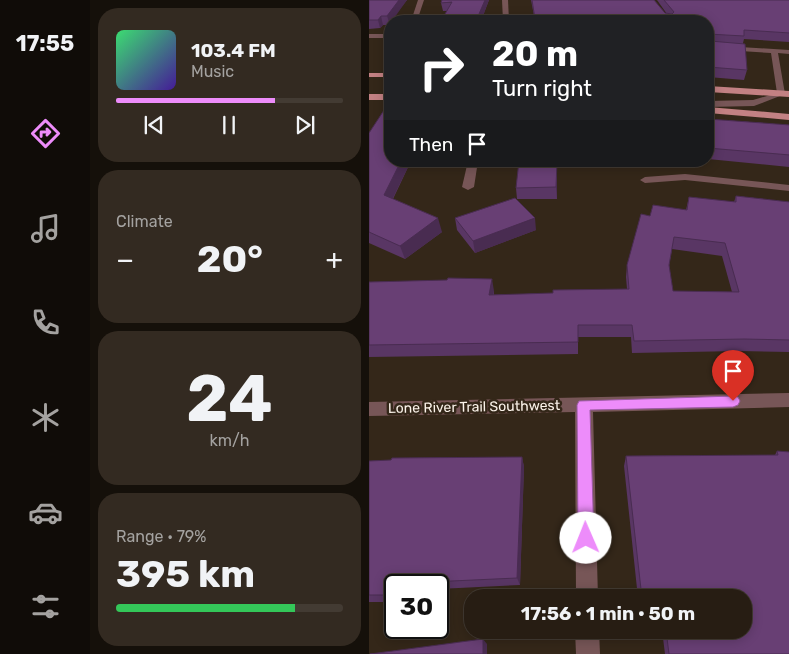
<!DOCTYPE html>
<meta charset="utf-8">
<style>
:root{--surface:#271d13;--page:#332a21;--text:#f1f3f6;--muted:#a4a2a0;--line:#433b33;--accent:#ed8cfa}
body{margin:0;font-family:Rubik,sans-serif;background:var(--page);color:var(--text);height:100vh;display:flex;flex-direction:column;font-size:19px;white-space:nowrap}
*{box-sizing:border-box;margin:0}
p{font-size:16px;color:var(--muted)}
.icon{flex:none;width:28px;height:28px;fill:none;stroke:currentColor;stroke-width:2;stroke-linecap:round;stroke-linejoin:round}
.map{position:relative;flex:1;overflow:hidden}
.details{display:flex;flex-direction:column;gap:8px;padding:8px;background:#15100a;width:279px}
.details>*{flex:none}
.top-card{position:absolute;left:15px;top:15px;width:330px;height:152px;border-radius:20px;box-shadow:0 2px 12px #0003,0 0 0 1px var(--line);background:#202124;color:#fff;overflow:hidden}
.speed{position:absolute;left:15px;top:574px;display:flex;gap:10px;font-size:25px;font-weight:700;text-align:center}
.speed>*{display:grid;place-content:center;width:65px;height:65px;border-radius:50%;background:var(--surface);box-shadow:0 2px 12px #0003,0 0 0 1px var(--line);line-height:1}
.speed .limit{border:2px solid #111;border-radius:8px;background:#fff;color:#111}
.pin{position:absolute;display:grid;place-items:center;width:42px;height:42px;color:#fff;margin:-51px -21px;border-radius:50% 50% 50% 0;rotate:-45deg;box-shadow:0 0 5px #0007}
.pin .icon{rotate:45deg}
.me{position:absolute;width:55px;margin:-28px;rotate:359deg;stroke-linejoin:round;filter:drop-shadow(0 0 4px #0008)}
.turn{display:flex;align-items:center;gap:18px;height:105px;padding:0 25px;font-size:22px}
.turn .icon{width:65px;height:65px;stroke-width:2.5}
.turn b{display:block;font-size:35px;line-height:42px}
.then{display:flex;align-items:center;height:48px;padding:0 25px;background:#0003;gap:10px;font-size:19px}
.big{font-size:38px;font-weight:700;line-height:1.1}
.details .widget{flex:1;display:flex;flex-direction:column;justify-content:center;gap:8px;min-width:0;padding:0 18px;border-radius:20px;background:var(--page)}
.details .dial{align-items:center;gap:0}
.dial b{font-size:65px;line-height:1}
.song{display:flex;align-items:center;gap:15px}
.cover{width:60px;height:60px;border-radius:8px;background:linear-gradient(135deg,hsl(140 70% 55%),hsl(260 70% 35%))}
.played{height:5px;border-radius:2px;background:linear-gradient(90deg,var(--accent) 70%,var(--line) 70%)}
.keys{display:flex;justify-content:space-around;direction:ltr}
.heat{display:flex;justify-content:space-between;align-items:center;font-size:28px;direction:ltr}
.charge{height:8px;border-radius:4px;background:linear-gradient(90deg,#34c759 79%,var(--line) 0)}
.trip{position:absolute;left:95px;top:589px;width:288px;height:50px;border-radius:20px;background:var(--surface);box-shadow:0 2px 12px #0003,0 0 0 1px var(--line);font-weight:700;line-height:50px;text-align:center}
main{display:flex;flex:1;min-height:0}
.menu{display:flex;flex-direction:column;width:90px;justify-content:space-around;align-items:center;background:#100c08;color:var(--muted)}
.menu .icon{width:35px;height:35px}
.menu .selected{color:var(--accent)}
.menu b{font-size:22px;color:var(--text)}
.map>svg:first-child{display:block}
.lines{fill:none;stroke-linecap:round;stroke-linejoin:round}
.minor{fill:#775657;fill-rule:evenodd}
.major{fill:#c38183;fill-rule:evenodd}
.wall{fill:#593664;fill-rule:evenodd}
.shaded-wall{fill:#492c51}
.building{fill:#683f74;stroke:#492c51;fill-rule:evenodd}
.route{fill:#ed8cfa;stroke:#9a5ba2}
.labels{text-anchor:middle;dominant-baseline:central;stroke-width:5;stroke-linejoin:round;paint-order:stroke}
.street-label{font-size:14px;fill:#fbf3ea;stroke:#342719}
</style>
<main>
<nav class="menu">
<b>17:55</b>
<svg class="icon selected" aria-label="directions" viewBox="0 0 24 24"><path d="M12 3l9 9-9 9-9-9zM9 14v-3h6M13 9l2 2-2 2"/></svg>
<svg class="icon" aria-label="music" viewBox="0 0 24 24"><path d="M9 18V5l10-2v13"/><circle cx="6" cy="18" r="3"/><circle cx="16" cy="16" r="3"/></svg>
<svg class="icon" aria-label="phone" viewBox="0 0 24 24"><path d="M5 4h4l2 5-3 2q2 4 5 5l2-3 5 2v4C11 20 4 13 5 4z"/></svg>
<svg class="icon" aria-label="climate" viewBox="0 0 24 24"><path d="M12 3v18M4 7l16 10M4 17L20 7"/></svg>
<svg class="icon" aria-label="car" viewBox="0 0 24 24"><path d="M5 17H2v-5l4-1 3-4h7l3 4 3 1v5h-3M9 17h6M6 11h13"/><circle cx="7" cy="17" r="2"/><circle cx="17" cy="17" r="2"/></svg>
<svg class="icon" aria-label="filters" viewBox="0 0 24 24"><path d="M4 7h16M4 17h16"/><circle cx="9" cy="7" r="2"/><circle cx="15" cy="17" r="2"/></svg>
</nav>
<section class="details">
<div class="widget">
<div class="song"><i class="cover"></i><div><b>103.4 FM</b><p>Music</p></div></div>
<div class="played"></div>
<div class="keys"><svg class="icon" aria-label="previous" viewBox="0 0 24 24"><path d="M18 5L8 12l10 7zM5 5v14"/></svg><svg class="icon" aria-label="pause" viewBox="0 0 24 24"><path d="M8 5v14M16 5v14"/></svg><svg class="icon" aria-label="next" viewBox="0 0 24 24"><path d="M6 5l10 7-10 7zM19 5v14"/></svg></div>
</div>
<div class="widget"><p>Climate</p>
<div class="heat"><a>−</a><b class="big">20°</b><a>+</a></div>
</div>
<div class="widget dial"><b>24</b><p>km/h</p></div>
<div class="widget"><p>Range · 79%</p><b class="big">395 km</b><div class="charge"></div></div>
</section>
<div class="map">
<svg width="421" height="654" viewBox="0 0 421 654">
<rect width="100%" height="100%" fill="#342719"/>
<g class="lines">
<g class="minor">
<polygon points="49,0 55,0 48,21 42,21"/>
<polygon points="133,0 139,0 140,21 134,21"/>
<rect x="0" y="34" width="21" height="4"/>
<polygon points="339,45 421,50 421,54 409,53 416,94 385,106 339,107 339,101 384,100 408,93 402,53 339,49"/>
<polygon points="99,161 109,161 105,187 99,190 93,187"/>
<polygon points="316,174 421,185 421,191 316,180 276,183 271,180 276,177"/>
<polygon points="421,393 421,407 224,412 229,598 207,598 206,412 0,416 0,402"/>
<polygon points="206,630 230,630 231,654 207,654"/>
</g>
<g class="major">
<rect x="0" y="73" width="21" height="4"/>
<polygon points="339,86 421,91 421,97 339,92"/>
<rect x="0" y="94" width="21" height="6"/>
<polygon points="339,107 421,114 421,120 339,113"/>
</g>
</g>
<g class="wall">
<polygon points="0,0 38,0 21,21 21,25 14,25 11,28 0,29"/>
<polygon points="120,0 112,21 72,21 78,11 74,11 72,3"/>
<polygon points="162,0 285,0 296,13 298,14 288,0 421,0 421,42 375,39 374,43 378,70 375,80 339,77 339,21 166,21"/>
<polygon points="339,119 421,125 421,167 339,159"/>
<polygon points="0,133 42,161 24,199 73,232 36,259 0,243"/>
<polygon points="188,161 188,199 148,199 147,188"/>
<path d="M367,196L421,202V352L370,351L263,353L262,337H209V354L0,357V282L125,291V295L184,293L258,289L257,277L258,265L281,216L317,210L320,197L365,202ZM303,249L353,256L363,292L304,291L300,266Z"/>
<polygon points="86,218 167,230 106,253 88,230"/>
<polygon points="408,451 421,452 421,654 296,654 293,630 374,630 374,598 269,598 255,466 257,456 406,455"/>
<polygon points="153,457 155,467 151,585 69,589 69,585 26,585 26,602 0,602 0,461"/>
</g>
<g class="shaded-wall">
<polygon points="30,0 38,0 23,21 21,21 21,25 18,16"/>
<polygon points="116,0 120,0 112,21 107,21"/>
<polygon points="12,16 14,25 11,28 9,20"/>
<polygon points="32,161 42,161 19,208 15,195"/>
<polygon points="188,161 188,199 187,187"/>
<polygon points="69,218 73,232 36,259 31,246"/>
<polygon points="166,218 167,230 106,253 104,241"/>
<polygon points="123,279 125,291 122,307 120,295"/>
<polygon points="153,457 155,467 151,585 148,578"/>
<polygon points="114,639 118,644 118,654 114,654"/>
</g>
<g class="building">
<polygon points="0,0 30,0 18,16 12,16 9,20 0,20"/>
<polygon points="73,0 116,0 107,21 72,21 83,2 72,3"/>
<polygon points="163,0 285,0 296,13 303,14 305,12 295,0 421,0 421,33 375,30 375,36 339,34 341,41 376,44 378,70 339,67 339,21 166,21 166,19"/>
<polygon points="21,101 21,161 32,161 15,195 69,218 31,246 0,232 0,133"/>
<polygon points="339,119 421,125 421,155 339,148"/>
<polygon points="150,161 188,161 187,187 147,188"/>
<path d="M367,196L421,202V340L375,339L265,341L263,325H209V342L0,345V282L78,280L79,278L123,279L120,295L184,293V290L260,289L258,265L272,214L281,216L284,205L318,210L320,197L367,202ZM305,237L356,243L370,292L304,291L300,265Z"/>
<polygon points="146,198 166,218 104,241 86,218"/>
<polygon points="408,451 421,452 421,654 300,654 297,630 374,630 374,598 273,598 257,456 409,455"/>
<polygon points="153,457 148,578 61,582 61,585 26,585 26,595 0,595 0,461 22,460 23,458"/>
<polygon points="114,639 114,654 1,654"/>
</g>
<polygon class="route" points="364,396 369,397 371,401 369,405 364,407 221,410 225,538 223,544 217,546 211,544 209,538 208,405 210,401"/>
<g class="labels">
<g class="street-label">
<text transform="translate(105 407) rotate(-1)">Lone River Trail Southwest</text>
</g>
</g>
</svg>
<div class="speed"><div class="limit">30</div></div>
<div class="pin" style="left:364px;top:401px;background:#d93025"><svg class="icon" aria-label="arrive" viewBox="0 0 24 24"><path d="M6 21V4h12l-3 4 3 4H6"/></svg></div>
<svg class="me" style="left:217px;top:538px" viewBox="-20 -20 40 40"><circle r="19" fill="#fff"/><path d="M0-13L10 11 0 6-10 11z" fill="#ed8cfa"/></svg>
<div class="trip">17:56 · 1 min · 50 m</div>
<div class="top-card">
<div class="turn"><svg class="icon" aria-label="right" viewBox="0 0 24 24"><path d="M7 20v-9h11M14 6l5 5-5 5"/></svg><div><b>20 m</b>Turn right</div></div>
<div class="then">Then<svg class="icon" aria-label="arrive" viewBox="0 0 24 24"><path d="M6 21V4h12l-3 4 3 4H6"/></svg></div>
</div>
</div>
</main>
